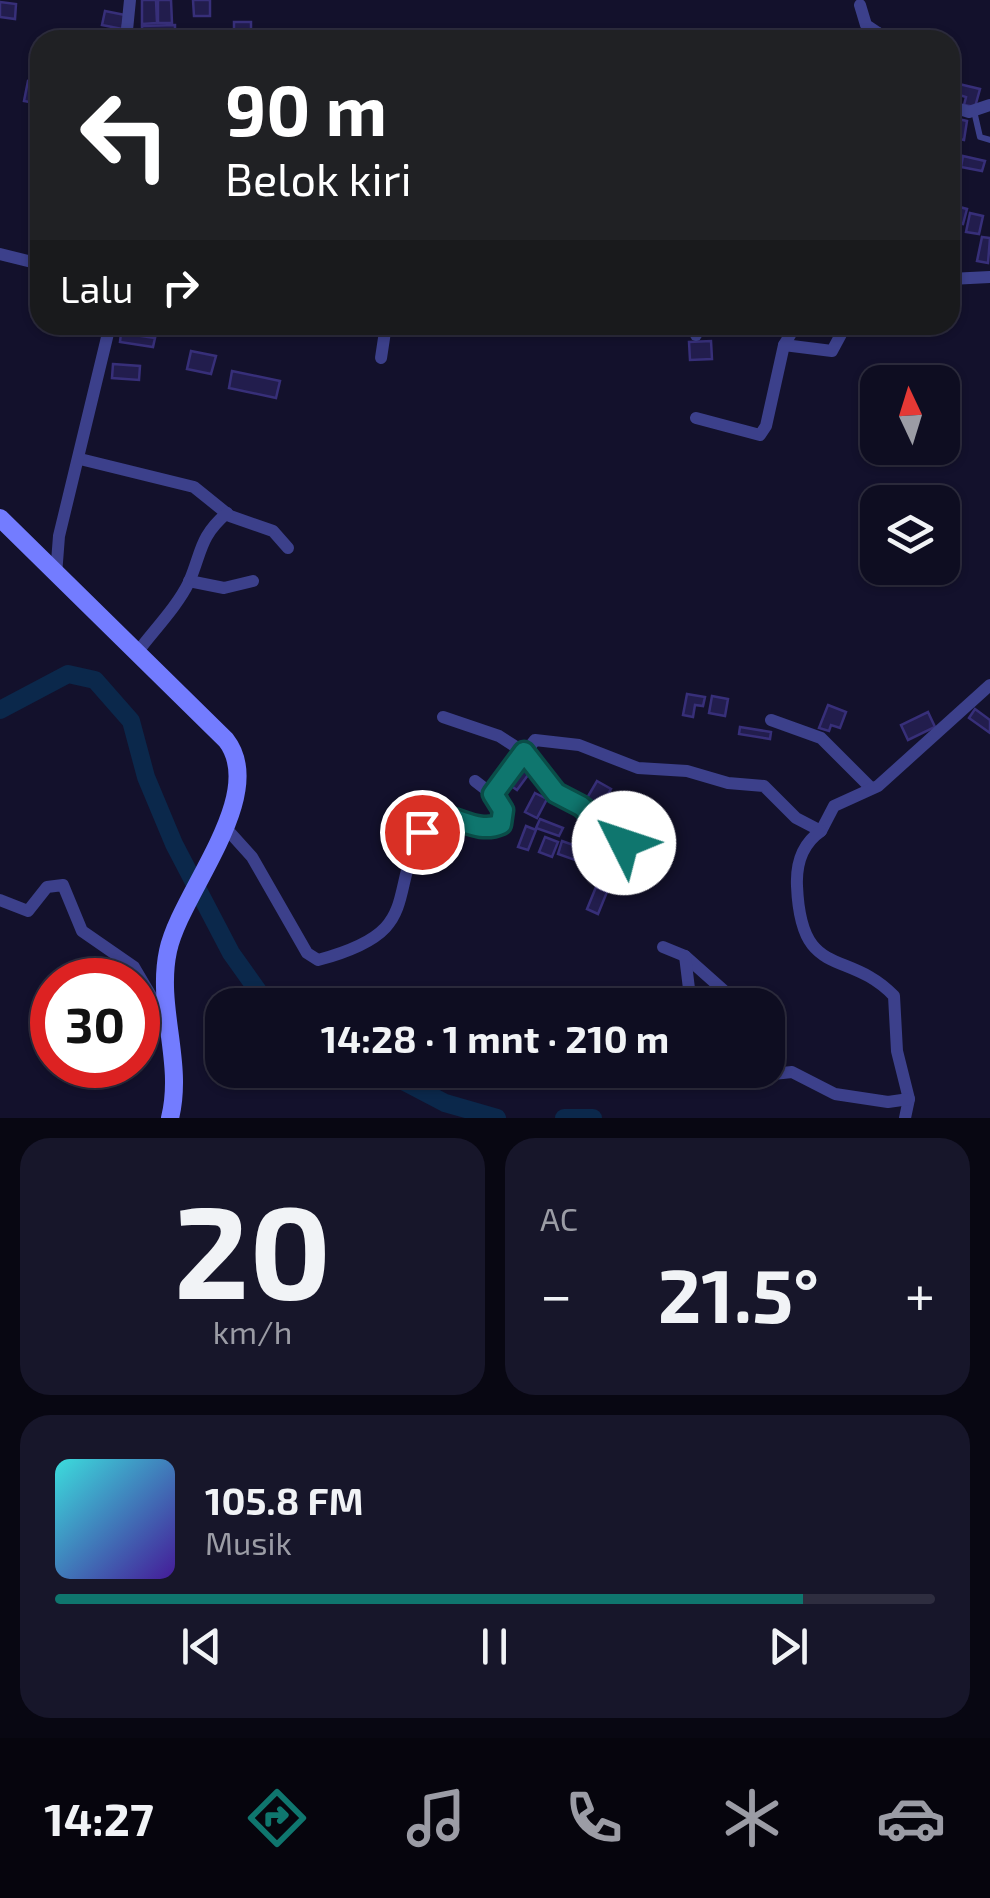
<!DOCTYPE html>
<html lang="id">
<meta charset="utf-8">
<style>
:root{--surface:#0e0d21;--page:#17162a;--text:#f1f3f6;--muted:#9b9ca5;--line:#2e2d3f;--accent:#0f766e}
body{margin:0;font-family:"Exo 2",sans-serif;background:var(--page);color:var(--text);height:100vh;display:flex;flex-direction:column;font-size:38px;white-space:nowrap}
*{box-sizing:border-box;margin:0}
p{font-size:32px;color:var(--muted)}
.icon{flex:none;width:55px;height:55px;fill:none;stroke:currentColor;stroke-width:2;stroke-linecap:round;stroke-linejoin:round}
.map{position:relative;height:1118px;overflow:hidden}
.panel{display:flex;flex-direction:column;gap:20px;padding:20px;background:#080712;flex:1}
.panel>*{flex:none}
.hud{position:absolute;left:30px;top:30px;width:930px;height:305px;border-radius:30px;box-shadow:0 2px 8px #0004,0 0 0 2px var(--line);background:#202124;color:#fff;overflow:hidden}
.needle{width:65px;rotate:356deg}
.tools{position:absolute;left:860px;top:365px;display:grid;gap:20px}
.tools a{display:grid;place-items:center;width:100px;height:100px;border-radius:20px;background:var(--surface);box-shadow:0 2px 8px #0004,0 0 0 2px var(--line);font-size:50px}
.speed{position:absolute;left:30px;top:958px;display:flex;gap:20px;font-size:50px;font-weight:700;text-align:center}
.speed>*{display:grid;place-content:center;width:130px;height:130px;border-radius:50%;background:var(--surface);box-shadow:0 2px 8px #0004,0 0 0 2px var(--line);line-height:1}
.speed .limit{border:15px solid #d22;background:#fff;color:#111}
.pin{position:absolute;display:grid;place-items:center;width:85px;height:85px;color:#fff;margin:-42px;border:5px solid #fff;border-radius:50%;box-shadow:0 2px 10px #0007}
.me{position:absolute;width:110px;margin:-55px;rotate:311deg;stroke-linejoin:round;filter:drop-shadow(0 0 8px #0008)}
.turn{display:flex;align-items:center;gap:35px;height:210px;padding:0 30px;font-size:45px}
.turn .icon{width:130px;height:130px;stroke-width:2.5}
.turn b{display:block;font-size:70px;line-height:85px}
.then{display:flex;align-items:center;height:95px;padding:0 30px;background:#0003;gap:20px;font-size:38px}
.big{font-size:75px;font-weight:700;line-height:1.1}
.panel .card{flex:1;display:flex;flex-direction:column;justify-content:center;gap:15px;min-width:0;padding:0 35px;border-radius:30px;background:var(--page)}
.panel .dial{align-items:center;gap:0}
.dial b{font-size:130px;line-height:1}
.song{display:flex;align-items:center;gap:30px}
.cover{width:120px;height:120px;border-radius:15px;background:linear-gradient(135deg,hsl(180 70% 55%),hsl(260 70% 35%))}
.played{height:10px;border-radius:5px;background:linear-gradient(90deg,var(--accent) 85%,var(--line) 85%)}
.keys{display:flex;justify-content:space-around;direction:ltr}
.heat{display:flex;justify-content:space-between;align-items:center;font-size:55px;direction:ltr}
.panel .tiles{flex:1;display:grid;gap:20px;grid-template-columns:1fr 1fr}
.card:last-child{grid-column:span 2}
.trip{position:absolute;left:205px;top:988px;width:580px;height:100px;border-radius:30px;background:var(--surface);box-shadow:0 2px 8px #0004,0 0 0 2px var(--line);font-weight:700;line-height:100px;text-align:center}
.tab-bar{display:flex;height:160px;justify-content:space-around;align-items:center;background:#06050d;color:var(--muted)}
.tab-bar .icon{width:70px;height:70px}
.tab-bar .on{color:var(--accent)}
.tab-bar b{font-size:45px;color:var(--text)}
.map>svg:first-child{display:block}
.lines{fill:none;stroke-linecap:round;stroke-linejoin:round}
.river{stroke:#0b284b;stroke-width:18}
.building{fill:#221d4d;stroke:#372f79;stroke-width:2.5}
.service{stroke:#3c408b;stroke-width:6}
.minor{stroke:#3c408b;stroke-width:12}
.secondary{stroke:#737cff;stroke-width:18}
.route-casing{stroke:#0a4d48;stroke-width:25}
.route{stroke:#0f766e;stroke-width:18}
</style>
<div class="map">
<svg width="990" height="1118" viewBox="0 0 990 1118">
<rect width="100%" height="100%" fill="#13112c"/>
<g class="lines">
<g class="river">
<polyline points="0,710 68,674 95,680 131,721 146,777 174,844 231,953 268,1005"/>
<polyline points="382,1070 445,1103 497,1118"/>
<polyline points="564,1118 593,1118"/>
</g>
</g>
<g class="building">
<polygon points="142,0 156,0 157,23 142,24"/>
<polygon points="158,0 171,0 172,23 158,23"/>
<polygon points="193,0 210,0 210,16 194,16"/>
<polygon points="0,2 16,4 15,19 0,17"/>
<polygon points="105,11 125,15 122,29 102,25"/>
<rect x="234" y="22" width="17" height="18"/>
<polygon points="175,25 175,36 142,37 142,26"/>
<polygon points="28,81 40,83 40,104 24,101"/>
<polygon points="959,84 980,89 975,107 964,105 966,97 956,94"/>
<polygon points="954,118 967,121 964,140 950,137"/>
<polygon points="963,156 985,161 982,171 961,167"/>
<polygon points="950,198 957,200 956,206 967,209 963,224 952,222"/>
<polygon points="970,213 983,216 979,234 966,232"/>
<polygon points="982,237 990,238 988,263 977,261"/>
<polygon points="123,325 159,325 157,334 123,329"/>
<polygon points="121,333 155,338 153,347 120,342"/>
<polygon points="711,341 712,359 690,360 689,342"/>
<polygon points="191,351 216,356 211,374 187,369"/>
<polygon points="113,364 140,366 139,380 112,378"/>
<polygon points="232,371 280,381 276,398 229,388"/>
<polygon points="687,694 705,697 703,706 695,705 693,717 683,715"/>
<polygon points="712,696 728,699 725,716 709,713"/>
<polygon points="828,705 846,712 840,728 831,725 829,731 819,728"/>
<polygon points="975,709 990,720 990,733 969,718"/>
<polygon points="928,712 935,727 908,740 901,725"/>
<polygon points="740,727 771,732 770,739 739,734"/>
<polygon points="522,764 531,771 517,790 507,783"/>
<polygon points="597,781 611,789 601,806 587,798"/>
<polygon points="535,793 547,799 537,818 525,812"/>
<polygon points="540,819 563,828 559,836 536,828"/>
<polygon points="526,826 536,830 528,850 518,847"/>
<polygon points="545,837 558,842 552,857 539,852"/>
<polygon points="431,839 444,843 439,859 426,855"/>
<polygon points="562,841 579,847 575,860 558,854"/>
<polygon points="596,887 607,892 598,914 587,909"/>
</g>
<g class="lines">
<polyline class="service" points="974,111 980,137 990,140"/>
<g class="minor">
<polyline points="860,5 866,25 878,33 876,40"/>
<polyline points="878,33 896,40"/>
<polyline points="126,40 130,0"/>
<polyline points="950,106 969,112 990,105"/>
<polyline points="0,254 40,264"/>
<polyline points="950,279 990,277"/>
<polyline points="696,325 696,335"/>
<polyline points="784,345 796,325"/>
<polyline points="381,358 386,325"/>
<polyline points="696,418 760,435 766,426 784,345 832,351 846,325"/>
<polyline points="80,459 194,487 230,516 273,531 288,548"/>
<polyline points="56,575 59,536 110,325"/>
<polyline points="189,581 224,588 253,581"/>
<path d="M136,654C153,631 177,607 189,582C202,552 199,537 227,513"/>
<polyline points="443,717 499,736 524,752 556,793 581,806 623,843"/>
<polyline points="771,720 821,738 871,788"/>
<polyline points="475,781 493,795"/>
<path d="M224,826L252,857L307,953L318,960C430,930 382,894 429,818C453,809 474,836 501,825L503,810L493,795L535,740L579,745L638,768L687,771L728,783L764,786L796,818L821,831L834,806L878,786L990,685"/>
<path d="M821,831C802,844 796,864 797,886C801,982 847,947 894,996L897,1051L909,1099L905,1118"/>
<polyline points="0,900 28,911 47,887 63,885 82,931 134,967 164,1018"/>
<polyline points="663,947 685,956 740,1005"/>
<polyline points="685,956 691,1005"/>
<polyline points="729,1070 756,1076 792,1072 835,1094 888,1102 909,1099"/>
</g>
<path class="secondary" d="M0,518L226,740C269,795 180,893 168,951C156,1007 184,1062 170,1118"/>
</g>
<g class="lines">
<g class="route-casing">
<path id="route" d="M422,832L428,818C452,809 474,836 501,824L503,810L493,794L524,752L556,793L581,806L624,843"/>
</g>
<use href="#route" class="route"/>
</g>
</svg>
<div class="tools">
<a><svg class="needle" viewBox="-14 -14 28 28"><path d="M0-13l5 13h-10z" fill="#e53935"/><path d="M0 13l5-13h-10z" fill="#9b9ca5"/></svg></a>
<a><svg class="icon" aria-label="layers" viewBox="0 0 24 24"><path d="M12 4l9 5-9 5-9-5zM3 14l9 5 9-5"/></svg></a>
</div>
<div class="speed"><div class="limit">30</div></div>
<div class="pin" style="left:422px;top:832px;background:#d93025"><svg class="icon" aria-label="arrive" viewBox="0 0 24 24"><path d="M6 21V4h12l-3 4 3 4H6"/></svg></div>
<svg class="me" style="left:624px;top:843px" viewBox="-20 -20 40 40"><circle r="19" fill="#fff"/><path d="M0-13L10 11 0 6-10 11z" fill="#0f766e"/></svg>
<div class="trip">14:28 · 1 mnt · 210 m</div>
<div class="hud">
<div class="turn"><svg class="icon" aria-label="left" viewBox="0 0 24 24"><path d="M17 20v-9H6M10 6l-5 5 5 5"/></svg><div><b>90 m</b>Belok kiri</div></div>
<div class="then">Lalu<svg class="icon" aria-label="right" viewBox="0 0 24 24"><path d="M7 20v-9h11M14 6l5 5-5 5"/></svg></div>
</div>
</div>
<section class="panel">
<div class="tiles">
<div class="card dial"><b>20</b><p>km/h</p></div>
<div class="card"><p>AC</p>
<div class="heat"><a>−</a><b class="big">21.5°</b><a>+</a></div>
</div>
<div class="card">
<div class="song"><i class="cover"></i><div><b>105.8 FM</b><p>Musik</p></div></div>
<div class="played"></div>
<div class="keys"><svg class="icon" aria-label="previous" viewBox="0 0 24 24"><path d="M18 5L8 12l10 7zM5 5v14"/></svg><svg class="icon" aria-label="pause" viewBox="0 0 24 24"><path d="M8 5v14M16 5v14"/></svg><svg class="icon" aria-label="next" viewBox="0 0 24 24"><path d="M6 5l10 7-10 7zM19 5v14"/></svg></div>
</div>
</div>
</section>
<nav class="tab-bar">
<b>14:27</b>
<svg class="icon on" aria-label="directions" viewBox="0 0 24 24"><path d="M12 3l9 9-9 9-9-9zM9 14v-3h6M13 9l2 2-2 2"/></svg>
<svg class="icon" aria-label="music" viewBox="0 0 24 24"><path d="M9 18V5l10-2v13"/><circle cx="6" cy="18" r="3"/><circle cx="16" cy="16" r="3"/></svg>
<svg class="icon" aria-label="phone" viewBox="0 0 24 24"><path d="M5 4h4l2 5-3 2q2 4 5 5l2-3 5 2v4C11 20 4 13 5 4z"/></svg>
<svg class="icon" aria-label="climate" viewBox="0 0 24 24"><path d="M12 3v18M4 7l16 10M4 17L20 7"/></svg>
<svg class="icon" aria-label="car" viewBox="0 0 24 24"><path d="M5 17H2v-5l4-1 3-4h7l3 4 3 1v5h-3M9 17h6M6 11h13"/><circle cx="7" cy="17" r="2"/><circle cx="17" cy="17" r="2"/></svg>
</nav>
